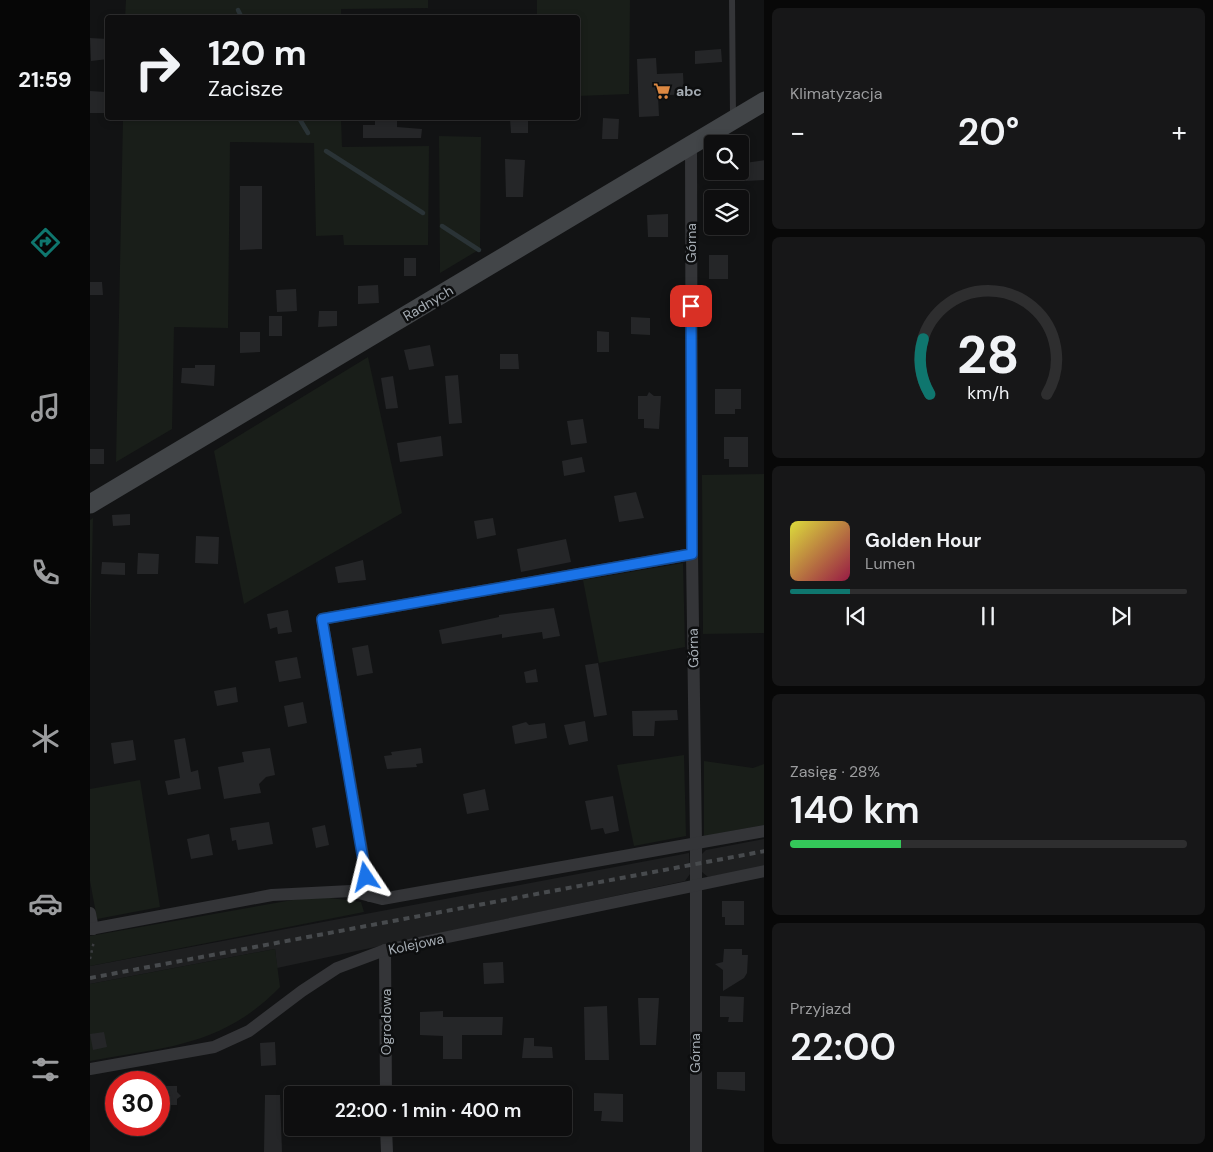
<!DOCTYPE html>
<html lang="pl">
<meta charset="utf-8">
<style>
:root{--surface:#0e0e0f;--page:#171718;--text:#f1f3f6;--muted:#9b9c9e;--line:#2e2e2f;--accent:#0f766e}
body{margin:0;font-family:"DM Sans",sans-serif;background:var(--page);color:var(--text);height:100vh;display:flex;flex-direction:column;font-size:19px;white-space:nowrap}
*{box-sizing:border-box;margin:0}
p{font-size:16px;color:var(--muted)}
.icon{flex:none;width:28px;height:28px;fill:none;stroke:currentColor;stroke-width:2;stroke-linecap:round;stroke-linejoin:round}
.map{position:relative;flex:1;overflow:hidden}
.drawer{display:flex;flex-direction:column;gap:8px;padding:8px;background:#080808;width:449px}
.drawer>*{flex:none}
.top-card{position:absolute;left:15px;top:15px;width:475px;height:105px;border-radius:5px;box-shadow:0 2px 8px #0003,0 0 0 1px var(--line);background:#0e0e0f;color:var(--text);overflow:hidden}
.controls{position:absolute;left:614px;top:135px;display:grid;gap:10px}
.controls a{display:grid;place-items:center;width:45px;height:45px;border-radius:5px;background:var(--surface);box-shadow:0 2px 8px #0003,0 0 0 1px var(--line);font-size:25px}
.speed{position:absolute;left:15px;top:1071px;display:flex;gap:10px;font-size:25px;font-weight:700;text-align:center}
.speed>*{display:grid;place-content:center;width:65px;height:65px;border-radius:50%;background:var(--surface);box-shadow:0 2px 8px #0003,0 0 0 1px var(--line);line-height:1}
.speed .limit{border:8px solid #d22;background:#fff;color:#111}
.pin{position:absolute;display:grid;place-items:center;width:42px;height:42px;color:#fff;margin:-21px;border-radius:10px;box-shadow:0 2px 8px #0006}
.me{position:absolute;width:55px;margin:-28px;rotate:350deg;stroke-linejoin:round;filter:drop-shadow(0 0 4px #0008)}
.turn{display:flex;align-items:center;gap:18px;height:105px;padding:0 20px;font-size:22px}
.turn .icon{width:65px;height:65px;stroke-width:2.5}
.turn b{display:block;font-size:35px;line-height:42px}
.big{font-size:38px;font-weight:600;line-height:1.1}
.drawer .tile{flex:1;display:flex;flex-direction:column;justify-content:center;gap:8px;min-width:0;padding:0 18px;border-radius:8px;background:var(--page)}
.drawer .dial{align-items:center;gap:0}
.dial svg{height:130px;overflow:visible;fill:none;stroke:var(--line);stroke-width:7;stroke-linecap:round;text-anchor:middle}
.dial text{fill:var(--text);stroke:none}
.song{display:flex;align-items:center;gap:15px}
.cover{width:60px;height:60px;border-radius:8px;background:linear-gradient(135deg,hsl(60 70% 55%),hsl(340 70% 35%))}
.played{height:5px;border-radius:2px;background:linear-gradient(90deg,var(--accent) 15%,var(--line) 15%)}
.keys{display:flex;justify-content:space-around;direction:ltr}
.heat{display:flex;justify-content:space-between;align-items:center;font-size:28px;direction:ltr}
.charge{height:8px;border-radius:4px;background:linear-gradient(90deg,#34c759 28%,var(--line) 0)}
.trip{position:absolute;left:194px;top:1086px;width:288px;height:50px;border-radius:5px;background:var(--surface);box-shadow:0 2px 8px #0003,0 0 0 1px var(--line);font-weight:600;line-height:50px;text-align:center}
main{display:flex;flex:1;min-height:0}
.menu{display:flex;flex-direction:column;width:90px;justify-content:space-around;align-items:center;background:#060606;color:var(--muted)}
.menu .icon{width:35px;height:35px}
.menu .selected{color:var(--accent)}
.menu b{font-size:22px;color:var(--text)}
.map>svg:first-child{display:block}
.built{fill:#1e1f20}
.green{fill:#191e19}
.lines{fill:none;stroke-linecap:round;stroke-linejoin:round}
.stream{stroke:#2a3336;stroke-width:4.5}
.building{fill:#252628}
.path{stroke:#3a3c3f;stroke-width:2.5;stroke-dasharray:2.5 4;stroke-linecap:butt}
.lane{stroke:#343538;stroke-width:6}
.street{stroke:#343538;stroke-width:12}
.secondary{stroke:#424548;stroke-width:19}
.rail{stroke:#474a4d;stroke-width:4;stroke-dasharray:6 5;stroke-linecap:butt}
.route-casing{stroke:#114b97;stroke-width:12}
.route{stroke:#1a73e8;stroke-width:9}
.labels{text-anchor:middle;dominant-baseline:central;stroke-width:5;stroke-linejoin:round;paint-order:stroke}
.poi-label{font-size:14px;font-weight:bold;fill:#a5acb3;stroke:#0d0e0f;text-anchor:start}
.street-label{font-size:14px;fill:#a5acb3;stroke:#0d0e0f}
</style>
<main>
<nav class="menu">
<b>21:59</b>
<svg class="icon selected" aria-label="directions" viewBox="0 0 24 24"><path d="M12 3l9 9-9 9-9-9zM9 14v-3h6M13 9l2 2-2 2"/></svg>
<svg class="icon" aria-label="music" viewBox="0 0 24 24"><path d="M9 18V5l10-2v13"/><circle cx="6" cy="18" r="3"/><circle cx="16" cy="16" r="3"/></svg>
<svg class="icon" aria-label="phone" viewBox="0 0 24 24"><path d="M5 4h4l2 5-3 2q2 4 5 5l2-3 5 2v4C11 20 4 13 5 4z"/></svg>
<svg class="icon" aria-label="climate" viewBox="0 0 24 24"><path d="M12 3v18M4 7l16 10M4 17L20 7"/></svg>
<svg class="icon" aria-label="car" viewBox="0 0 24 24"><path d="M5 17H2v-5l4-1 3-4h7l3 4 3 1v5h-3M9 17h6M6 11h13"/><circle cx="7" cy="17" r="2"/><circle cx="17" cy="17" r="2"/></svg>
<svg class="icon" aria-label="filters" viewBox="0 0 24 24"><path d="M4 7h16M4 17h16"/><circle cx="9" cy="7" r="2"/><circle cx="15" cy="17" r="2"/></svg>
</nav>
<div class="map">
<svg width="675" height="1152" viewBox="0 0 675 1152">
<rect width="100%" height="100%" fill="#121314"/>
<g class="built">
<polygon points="674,839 674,867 618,877 612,872 611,855 616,850"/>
<polygon points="599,853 600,874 595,881 187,968 185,949 0,984 0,966"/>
</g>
<g class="green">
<polygon points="36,0 338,0 338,8 251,9 251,18 35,18"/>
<polygon points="447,0 540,0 539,94 488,96 488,18 447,17"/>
<polygon points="33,118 251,118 252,147 339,146 338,245 254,245 253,235 226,236 224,143 140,142 138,328 84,327 82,429 26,462"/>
<polygon points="349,136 391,137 390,249 350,273"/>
<polygon points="278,357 312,513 154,604 124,451"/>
<polygon points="674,474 674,633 613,634 612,475"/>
<polygon points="3,518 0,646 0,520"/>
<polygon points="593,563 595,647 509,663 493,580"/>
<polygon points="594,755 596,836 544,846 527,765"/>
<polygon points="614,761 663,768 674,764 674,825 614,836"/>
<polygon points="50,780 70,907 7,919 0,881 0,789"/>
<polygon points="225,896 271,902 274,912 0,966 0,936"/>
<path d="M185,949L190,987C133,1046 76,1047 0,1061V984Z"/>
</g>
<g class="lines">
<g class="stream">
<polyline points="148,10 152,18"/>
<polyline points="209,118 218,133"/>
<polyline points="236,151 333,213"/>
<polyline points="352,226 389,250"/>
</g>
</g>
<g class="building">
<polygon points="0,38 18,39 18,59 1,61"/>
<polygon points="631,49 632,62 605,64 605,51"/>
<polygon points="566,58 567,74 593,73 594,94 568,96 569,116 549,117 547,59"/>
<polygon points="0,91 15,92 15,113 0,113"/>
<polygon points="285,118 307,118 307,127 332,129 331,138 273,138 273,125 285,125"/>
<polygon points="420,118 438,118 438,133 421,133"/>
<polygon points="513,118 529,119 528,139 512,139"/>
<polygon points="415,159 435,160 433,197 416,197"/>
<polygon points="675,160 675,180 656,181 655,163"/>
<polygon points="150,186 172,186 172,249 150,250"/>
<polygon points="578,214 578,237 558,237 557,215"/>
<rect x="619" y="255" width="19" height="24"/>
<rect x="314" y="258" width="12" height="18"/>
<polygon points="0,282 12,282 13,295 0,295"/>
<polygon points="288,285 289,303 268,304 268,286"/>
<polygon points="206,289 207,311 187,312 186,290"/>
<polygon points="229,311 247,311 247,326 228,327"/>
<rect x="179" y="316" width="13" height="20"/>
<polygon points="541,317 560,318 560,335 541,334"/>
<polygon points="507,331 519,332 519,352 507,352"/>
<polygon points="150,332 170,332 170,352 150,353"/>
<polygon points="340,345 344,366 319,370 314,350"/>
<polygon points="410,354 428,354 429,369 410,369"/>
<polygon points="105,365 125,365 124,386 91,383 92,368 105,368"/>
<polygon points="368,375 372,423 359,424 355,376"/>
<polygon points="303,376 308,408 296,409 291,378"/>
<polygon points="625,389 651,389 651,409 645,409 645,414 625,414"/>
<polygon points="559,392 564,396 571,396 569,429 554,428 554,419 548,419 548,396 557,396"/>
<polygon points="493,419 497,443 481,445 477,421"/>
<polygon points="351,436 353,456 310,462 307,443"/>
<polygon points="634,437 658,437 658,467 639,467 639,459 634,459"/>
<rect x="0" y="449" width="14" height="15"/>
<polygon points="492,457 495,472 474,476 472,461"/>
<polygon points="546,492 554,518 529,522 524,496"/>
<polygon points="40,514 40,525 23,526 22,515"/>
<polygon points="403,518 406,535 387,539 384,521"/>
<polygon points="106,536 129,537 128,564 105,563"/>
<polygon points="476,539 481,562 431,572 427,549"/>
<polygon points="48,553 69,554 68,574 47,574"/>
<polygon points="273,560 276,580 248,583 245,567"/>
<polygon points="12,562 35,563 35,575 11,574"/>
<polygon points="464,608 470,636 453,639 452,632 412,638 412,634 352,644 349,630 409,617 409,615"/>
<polygon points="198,610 202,632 188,634 187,627 180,629 177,614"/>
<polygon points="278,645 283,673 267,676 262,648"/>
<polygon points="207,657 211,678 189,682 185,661"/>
<polygon points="508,663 517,715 504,717 495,665"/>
<polygon points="446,669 448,682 436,683 434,672"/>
<polygon points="146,687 148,702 127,706 124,691"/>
<polygon points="213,702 217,723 198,727 194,706"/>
<polygon points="587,710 588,720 565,721 564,736 543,736 542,711"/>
<polygon points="495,721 498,741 479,745 474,725"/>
<polygon points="436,722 439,725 455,723 457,738 425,744 422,726"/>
<polygon points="95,738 101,772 108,770 111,789 78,795 75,781 90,778 84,740"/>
<polygon points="43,740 46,760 24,764 21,743"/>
<polygon points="180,748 185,775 176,777 169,784 171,793 134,799 128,767 154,762 152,752"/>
<polygon points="331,748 333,763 326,764 327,767 297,769 294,756 302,755 301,752"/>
<polygon points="395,789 399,810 377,814 373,794"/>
<polygon points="523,796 529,831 515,834 513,828 501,830 495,801"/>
<polygon points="179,822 183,844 148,850 146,840 142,841 140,828"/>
<polygon points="235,825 239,845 226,848 222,828"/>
<polygon points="119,834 123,855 101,859 97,839"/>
<polygon points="632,901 654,901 654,925 635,925 635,917 632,917"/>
<polygon points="634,949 652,949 652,955 658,955 657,973 654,978 633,991 633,970 625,964 633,962"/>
<polygon points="413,962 414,983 394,984 393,963"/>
<polygon points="630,996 654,997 653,1022 638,1022 639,1017 630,1017"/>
<polygon points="548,998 569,998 566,1045 550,1045"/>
<polygon points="517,1006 519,1060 495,1060 494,1007"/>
<polygon points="353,1011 353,1017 413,1017 412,1035 372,1035 372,1059 353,1059 353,1036 330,1035 330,1012"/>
<polygon points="14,1032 17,1047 3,1050 0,1034"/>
<polygon points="434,1038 444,1038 444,1046 462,1047 463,1058 432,1058"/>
<polygon points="185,1042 186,1065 171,1066 170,1043"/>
<polygon points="627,1072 655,1072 655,1091 627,1089"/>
<polygon points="69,1086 87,1086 87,1092 91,1096 87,1099 87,1105 69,1105"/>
<polygon points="504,1093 533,1094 533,1122 511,1121 512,1111 504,1111"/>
<polygon points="175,1095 190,1095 192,1152 174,1152"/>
</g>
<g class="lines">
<polyline class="path" points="0,959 4,941"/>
<polyline class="lane" points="642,0 643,116"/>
<g class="street">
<polyline points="601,144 602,554 606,843 606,1152"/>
<polyline points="280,896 232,619 602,554"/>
<polyline points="0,913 3,929"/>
<polyline points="0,929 182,895 261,891 292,899 675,831"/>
<polyline points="295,950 296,1095"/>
<polyline points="0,1069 124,1047 159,1031 212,991 247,968 295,950 675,871"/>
<polyline points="296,1128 297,1152"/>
</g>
<polyline class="secondary" points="0,504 675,101"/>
<polyline class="rail" points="0,978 675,851"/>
</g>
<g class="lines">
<g class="route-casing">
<polyline id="route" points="276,877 232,619 602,554 601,306"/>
</g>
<use href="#route" class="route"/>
</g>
<defs>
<g id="supermarket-bare" transform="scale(1.35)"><path d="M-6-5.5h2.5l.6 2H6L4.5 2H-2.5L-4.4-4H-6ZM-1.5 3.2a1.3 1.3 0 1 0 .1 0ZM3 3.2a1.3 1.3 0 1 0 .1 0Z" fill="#dc8842" stroke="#0d0e0f" stroke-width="2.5" paint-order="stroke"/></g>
</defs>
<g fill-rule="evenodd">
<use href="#supermarket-bare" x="572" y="91"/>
</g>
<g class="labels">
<g class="poi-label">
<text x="586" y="91">abc</text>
</g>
<g class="street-label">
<text transform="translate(601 243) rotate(-90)">Górna</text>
<text transform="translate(338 303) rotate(-31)">Radnych</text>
<text transform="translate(603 648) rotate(-91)">Górna</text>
<text transform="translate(326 944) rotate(-12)">Kolejowa</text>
<text transform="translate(296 1022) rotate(-90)">Ogrodowa</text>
<text transform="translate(605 1053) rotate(-90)">Górna</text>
</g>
</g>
</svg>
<div class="controls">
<a><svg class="icon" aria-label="search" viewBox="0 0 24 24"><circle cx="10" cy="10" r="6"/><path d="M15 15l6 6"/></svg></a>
<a><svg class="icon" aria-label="layers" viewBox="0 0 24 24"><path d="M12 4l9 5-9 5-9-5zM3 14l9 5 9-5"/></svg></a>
</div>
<div class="speed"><div class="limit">30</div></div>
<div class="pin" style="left:601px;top:306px;background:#d93025"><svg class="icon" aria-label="arrive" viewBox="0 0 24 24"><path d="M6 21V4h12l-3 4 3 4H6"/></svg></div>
<svg class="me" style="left:276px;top:877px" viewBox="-20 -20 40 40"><path d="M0-17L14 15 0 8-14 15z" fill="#1a73e8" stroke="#fff" stroke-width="4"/></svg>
<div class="trip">22:00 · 1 min · 400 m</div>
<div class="top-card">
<div class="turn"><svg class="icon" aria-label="right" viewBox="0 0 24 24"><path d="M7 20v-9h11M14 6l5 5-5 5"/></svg><div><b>120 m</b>Zacisze</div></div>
</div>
</div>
<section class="drawer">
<div class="tile"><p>Klimatyzacja</p>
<div class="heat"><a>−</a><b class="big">20°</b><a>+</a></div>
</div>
<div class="tile dial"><svg viewBox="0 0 100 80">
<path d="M14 69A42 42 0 1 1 86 69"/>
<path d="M14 69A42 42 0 0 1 10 35" stroke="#0f766e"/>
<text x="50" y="56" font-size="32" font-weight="700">28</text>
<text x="50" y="72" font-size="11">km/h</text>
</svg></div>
<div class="tile">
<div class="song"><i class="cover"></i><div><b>Golden Hour</b><p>Lumen</p></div></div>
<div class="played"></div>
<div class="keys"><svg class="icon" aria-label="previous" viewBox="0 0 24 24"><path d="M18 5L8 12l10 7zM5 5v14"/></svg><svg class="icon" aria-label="pause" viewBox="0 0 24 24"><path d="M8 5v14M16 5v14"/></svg><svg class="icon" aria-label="next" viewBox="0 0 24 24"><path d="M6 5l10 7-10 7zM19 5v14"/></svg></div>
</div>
<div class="tile"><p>Zasięg · 28%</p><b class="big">140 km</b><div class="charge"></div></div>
<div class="tile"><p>Przyjazd</p><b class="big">22:00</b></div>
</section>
</main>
